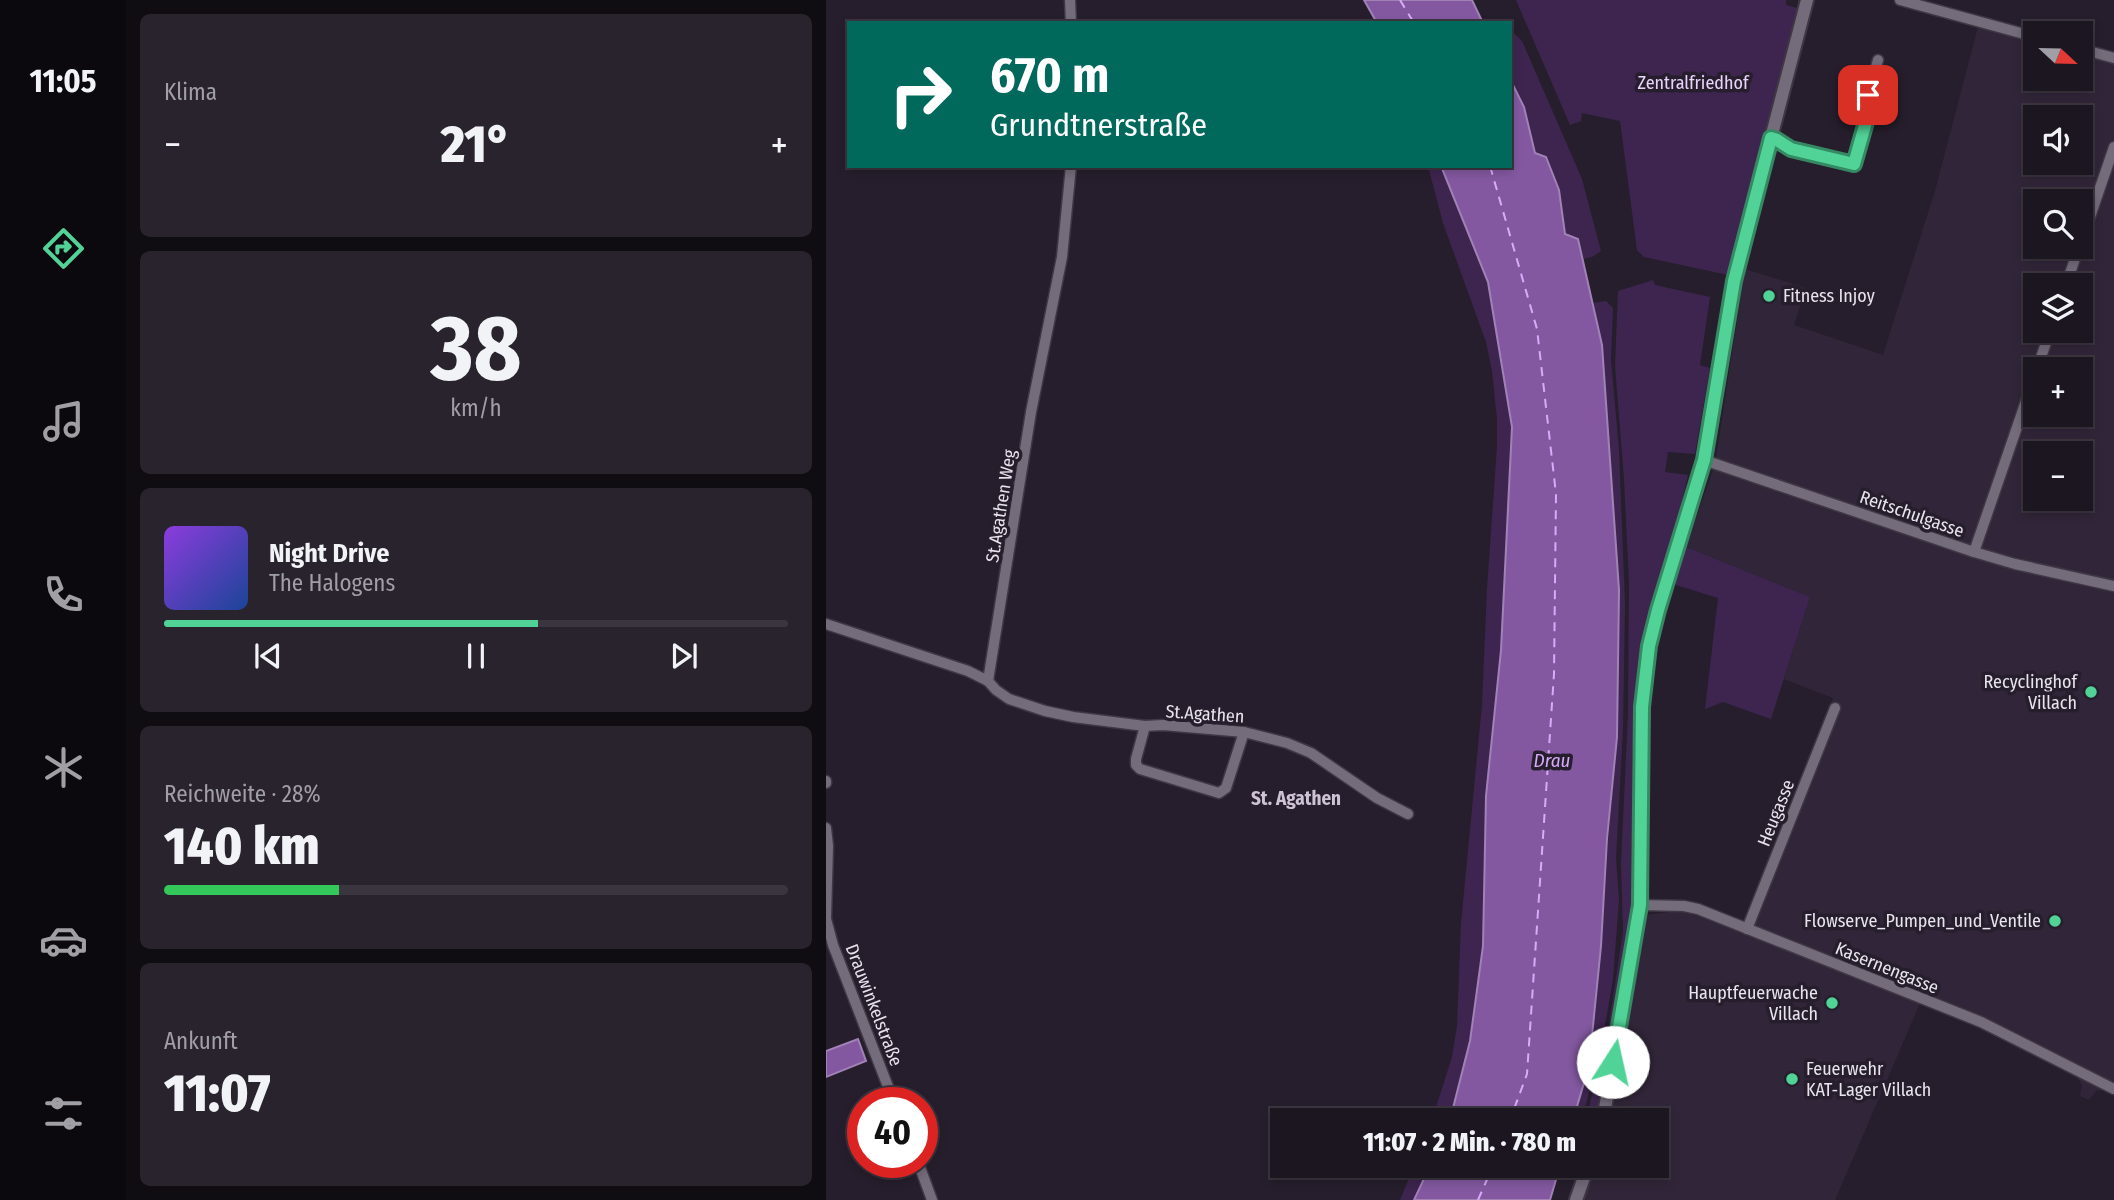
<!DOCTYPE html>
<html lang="de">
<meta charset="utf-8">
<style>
:root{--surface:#1c1621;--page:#29232e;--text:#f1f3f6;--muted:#a09fa5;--line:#3a353f;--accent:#51d398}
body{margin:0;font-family:"Fira Sans Condensed",sans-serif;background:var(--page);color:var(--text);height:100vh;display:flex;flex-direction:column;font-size:26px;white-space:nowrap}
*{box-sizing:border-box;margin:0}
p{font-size:23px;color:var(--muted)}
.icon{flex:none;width:38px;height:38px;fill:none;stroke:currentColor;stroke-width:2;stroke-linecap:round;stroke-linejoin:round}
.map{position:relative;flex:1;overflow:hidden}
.drawer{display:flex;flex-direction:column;gap:14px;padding:14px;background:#0f0c12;width:700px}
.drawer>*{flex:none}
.hud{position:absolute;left:21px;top:21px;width:665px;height:147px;border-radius:0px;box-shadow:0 4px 10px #0003,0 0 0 2px var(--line);background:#00695c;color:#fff;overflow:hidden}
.needle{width:46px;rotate:112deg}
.buttons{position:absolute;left:1197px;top:21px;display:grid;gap:14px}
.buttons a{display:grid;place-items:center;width:70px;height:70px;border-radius:0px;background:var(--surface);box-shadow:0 4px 10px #0003,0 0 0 2px var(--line);font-size:35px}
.speed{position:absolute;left:21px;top:1087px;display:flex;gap:14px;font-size:35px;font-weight:700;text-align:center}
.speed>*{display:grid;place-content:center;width:91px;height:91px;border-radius:50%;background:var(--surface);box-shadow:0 4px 10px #0003,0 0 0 2px var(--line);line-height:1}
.speed .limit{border:10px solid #d22;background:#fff;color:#111}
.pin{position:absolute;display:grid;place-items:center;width:60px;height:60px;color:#fff;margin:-30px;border-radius:14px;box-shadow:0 4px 10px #0006}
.me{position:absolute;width:77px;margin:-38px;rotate:10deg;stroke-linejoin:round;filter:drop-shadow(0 0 5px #0008)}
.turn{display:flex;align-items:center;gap:24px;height:147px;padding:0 28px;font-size:32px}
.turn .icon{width:91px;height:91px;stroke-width:2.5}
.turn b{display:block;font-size:49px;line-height:60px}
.big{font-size:52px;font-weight:800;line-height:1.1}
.drawer .card{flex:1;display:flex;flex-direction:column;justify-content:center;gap:10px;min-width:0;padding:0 24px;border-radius:10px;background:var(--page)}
.drawer .dial{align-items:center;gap:0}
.dial b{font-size:91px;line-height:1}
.song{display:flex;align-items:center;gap:21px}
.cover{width:84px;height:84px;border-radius:10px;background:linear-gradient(135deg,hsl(270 70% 55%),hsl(220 70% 35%))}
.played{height:7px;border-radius:4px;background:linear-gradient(90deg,var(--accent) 60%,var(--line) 60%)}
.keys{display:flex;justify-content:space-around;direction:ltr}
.heat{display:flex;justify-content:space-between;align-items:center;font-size:38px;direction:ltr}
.charge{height:10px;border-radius:5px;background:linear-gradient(90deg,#34c759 28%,var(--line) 0)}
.trip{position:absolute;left:444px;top:1108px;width:399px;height:70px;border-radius:0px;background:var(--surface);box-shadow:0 4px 10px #0003,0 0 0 2px var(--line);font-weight:800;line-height:70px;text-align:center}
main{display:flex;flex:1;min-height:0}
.tabs{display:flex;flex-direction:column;width:126px;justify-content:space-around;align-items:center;background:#0b090d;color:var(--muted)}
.tabs .icon{width:49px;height:49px}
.tabs .on{color:var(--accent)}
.tabs b{font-size:32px;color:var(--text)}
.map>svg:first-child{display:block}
.built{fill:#312639;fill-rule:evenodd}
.green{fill:#3e2550}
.water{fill:#8358a0;stroke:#a182b7;stroke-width:2}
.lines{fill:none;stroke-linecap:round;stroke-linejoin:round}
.ferry{stroke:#d8abfa;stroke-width:2;stroke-dasharray:9 7;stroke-linecap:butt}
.minor-casing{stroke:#3f3844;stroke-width:13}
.tertiary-casing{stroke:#3f3844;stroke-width:16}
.minor{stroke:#746b7b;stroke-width:10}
.tertiary{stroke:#746b7b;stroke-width:12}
.route-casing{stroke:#358963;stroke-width:18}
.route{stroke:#51d398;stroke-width:12}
.poi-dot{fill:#51d398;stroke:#261e2c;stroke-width:2.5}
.labels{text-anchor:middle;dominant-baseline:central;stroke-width:7;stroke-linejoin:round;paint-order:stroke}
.park-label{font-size:18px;fill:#e9d2fb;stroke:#261e2c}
.poi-label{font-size:18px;fill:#e8e3ed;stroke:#261e2c;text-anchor:end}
.street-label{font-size:18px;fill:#e8e3ed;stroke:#261e2c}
.water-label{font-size:19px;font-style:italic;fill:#d8abfa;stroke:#261e2c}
.neighbourhood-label{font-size:19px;font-weight:bold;fill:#cdc3d5;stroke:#261e2c}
</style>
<main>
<nav class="tabs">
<b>11:05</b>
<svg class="icon on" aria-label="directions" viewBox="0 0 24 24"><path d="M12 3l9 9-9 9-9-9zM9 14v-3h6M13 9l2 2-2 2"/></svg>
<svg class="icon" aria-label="music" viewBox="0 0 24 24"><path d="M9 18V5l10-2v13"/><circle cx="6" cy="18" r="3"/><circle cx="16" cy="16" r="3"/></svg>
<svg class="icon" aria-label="phone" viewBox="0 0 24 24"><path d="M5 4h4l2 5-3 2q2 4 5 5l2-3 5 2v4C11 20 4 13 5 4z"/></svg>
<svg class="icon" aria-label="climate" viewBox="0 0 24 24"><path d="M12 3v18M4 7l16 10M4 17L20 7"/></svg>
<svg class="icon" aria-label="car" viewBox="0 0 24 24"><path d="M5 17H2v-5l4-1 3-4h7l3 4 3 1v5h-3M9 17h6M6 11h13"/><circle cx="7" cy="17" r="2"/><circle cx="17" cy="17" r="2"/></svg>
<svg class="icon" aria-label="filters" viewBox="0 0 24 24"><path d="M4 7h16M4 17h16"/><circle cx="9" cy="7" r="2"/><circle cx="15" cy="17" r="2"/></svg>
</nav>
<section class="drawer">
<div class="card"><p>Klima</p>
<div class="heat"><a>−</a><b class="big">21°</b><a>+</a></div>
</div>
<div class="card dial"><b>38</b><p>km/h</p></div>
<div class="card">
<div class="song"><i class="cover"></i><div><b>Night Drive</b><p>The Halogens</p></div></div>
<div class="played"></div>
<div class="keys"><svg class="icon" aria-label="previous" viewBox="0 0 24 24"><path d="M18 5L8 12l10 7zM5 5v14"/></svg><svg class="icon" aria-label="pause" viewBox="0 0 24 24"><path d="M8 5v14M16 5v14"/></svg><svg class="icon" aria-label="next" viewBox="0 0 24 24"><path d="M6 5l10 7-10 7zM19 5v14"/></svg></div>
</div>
<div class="card"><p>Reichweite · 28%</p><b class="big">140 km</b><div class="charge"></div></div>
<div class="card"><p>Ankunft</p><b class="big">11:07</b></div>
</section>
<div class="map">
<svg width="1288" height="1200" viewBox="0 0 1288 1200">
<rect width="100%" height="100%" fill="#261e2c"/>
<path class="built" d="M1153,23L1209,39V79H1255V52L1288,61V1094L1276,1090L1270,1091L1263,1100L1254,1096L1256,1085L1249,1074L1095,1001L1009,1200H757L769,1166H831V1120H783L820,915L866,909L918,926L1007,698L958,679L984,597L860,547L889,464L919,269L980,288L968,325L1057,355L1109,191ZM1209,117H1255V163H1209ZM1209,201H1255V247H1209ZM1209,285H1255V331H1209ZM1209,369H1255V415H1209ZM1209,453H1255V499H1209Z"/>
<g class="green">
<polygon points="690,0 960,0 960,5 971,8 902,275 818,257 811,250 794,121 756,113 755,121 744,125"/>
<polygon points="684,29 696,41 756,179 775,251 766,257 757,259 752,239 739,234 733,190 720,157 709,153 698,107 684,79"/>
<polygon points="602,166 615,166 662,282 686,427 675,650 660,796 657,946 644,1041 624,1120 606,1120 626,1057 631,1026 635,923 656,705 661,589 671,446 671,419 666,371 660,342 617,223"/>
<polygon points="827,280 829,285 884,297 874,365 884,368 869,454 842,452 839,472 862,475 849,532 825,606 814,653 815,681 810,709 806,761 807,913 785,1057 770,1120 760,1120 783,1024 797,932 795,864 802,713 803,583 798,479 789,366 792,291"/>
<polygon points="780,301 787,308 785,359 793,450 799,604 797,729 790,859 793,900 787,979 777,1037 756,1120 747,1120 763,1066 791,737 782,440 776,345 767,303"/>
<polygon points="860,547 984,597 945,719 897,702 879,709 892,598 847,584"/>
<polygon points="588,1166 604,1166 588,1200 574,1200"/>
</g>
<g class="water">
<polygon points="538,0 646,0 657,23 551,23"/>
<polygon points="684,79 698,107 709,153 720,157 733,190 739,234 752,239 776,345 793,590 791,737 781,839 775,946 763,1066 747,1120 624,1120 644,1041 657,946 660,796 675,650 686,427 662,282 615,166 684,166"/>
<polygon points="32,1039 40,1061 0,1077 0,1051"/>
<polygon points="604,1166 734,1166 724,1200 588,1200"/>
</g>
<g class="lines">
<g class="ferry">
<polyline points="574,0 588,23"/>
<polyline points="664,166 711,329 730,494 728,674 701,1074 684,1120"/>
<polyline points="652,1200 667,1166"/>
</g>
<g class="minor-casing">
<g id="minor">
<polyline points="244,0 245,23"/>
<polyline points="1074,0 1209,37"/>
<polyline points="1255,49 1288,58"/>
<polyline points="945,138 965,149 1028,164 1044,108 1042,95 1052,60"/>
<polyline points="1255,243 1288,147"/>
<polyline points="1240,285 1253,247"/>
<polyline points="1211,369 1224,331"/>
<polyline points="878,460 1148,552 1189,564 1288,586"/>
<polyline points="1148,552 1209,375"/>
<polyline points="0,624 142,671 162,681 170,690 183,699 219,711 247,717 319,726 337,725 418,732 461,743 485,753 551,798 582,814"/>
<polyline points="162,681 205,412 236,257 245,166"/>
<polyline points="319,726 310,759 310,765 314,769 393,793 400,788 418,732"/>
<polyline points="0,781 0,783"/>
<polyline points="0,828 2,846 0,917"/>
<polyline points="814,905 858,906 872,909 1155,1022 1288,1089"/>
<polyline points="0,919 7,945 68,1102"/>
<polyline points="921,929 1009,708"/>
<polyline points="92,1162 106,1200"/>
</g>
</g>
<g class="tertiary-casing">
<g id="tertiary">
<polyline points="777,1120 814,905 815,707 823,646 832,610 878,460 908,280 981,0"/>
<polyline points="750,1200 762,1166"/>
</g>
</g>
<use href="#minor" class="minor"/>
<use href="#tertiary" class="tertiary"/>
</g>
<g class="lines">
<g class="route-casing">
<polyline id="route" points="787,1062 814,905 816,707 823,646 832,610 878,460 908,281 945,138 951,140 965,149 1028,164 1044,108 1042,95"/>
</g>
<use href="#route" class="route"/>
</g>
<g class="poi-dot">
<circle cx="943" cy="296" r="7"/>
<circle cx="1265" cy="692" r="7"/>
<circle cx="1229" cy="921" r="7"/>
<circle cx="1006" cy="1003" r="7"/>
<circle cx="966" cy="1079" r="7"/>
</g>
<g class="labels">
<g class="park-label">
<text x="867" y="83">Zentralfriedhof</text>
</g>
<g class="poi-label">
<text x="957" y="296" text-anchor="start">Fitness Injoy</text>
<text x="1251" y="682">Recyclinghof<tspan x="1251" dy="21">Villach</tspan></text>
<text x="1215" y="921">Flowserve_Pumpen_und_Ventile</text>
<text x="992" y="993">Hauptfeuerwache<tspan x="992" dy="21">Villach</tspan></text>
<text x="980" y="1069" text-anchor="start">Feuerwehr<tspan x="980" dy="21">KAT-Lager Villach</tspan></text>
</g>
<g class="street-label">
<text transform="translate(175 506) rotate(-81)">St.Agathen Weg</text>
<text transform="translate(1086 514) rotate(19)">Reitschulgasse</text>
<text transform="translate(379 714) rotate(4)">St.Agathen</text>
<text transform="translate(950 813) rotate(-68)">Heugasse</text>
<text transform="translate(1061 968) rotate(22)">Kasernengasse</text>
<text transform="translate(48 1005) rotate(69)">Drauwinkelstraße</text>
</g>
<g class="water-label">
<text x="726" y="760">Drau</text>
</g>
<g class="neighbourhood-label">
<text x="470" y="798">St. Agathen</text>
</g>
</g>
</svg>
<div class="buttons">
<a><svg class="needle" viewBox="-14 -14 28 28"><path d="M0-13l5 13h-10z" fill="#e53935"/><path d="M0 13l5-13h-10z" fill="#a09fa5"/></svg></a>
<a><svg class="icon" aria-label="sound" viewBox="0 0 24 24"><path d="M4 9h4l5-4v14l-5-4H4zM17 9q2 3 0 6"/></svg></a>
<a><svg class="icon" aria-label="search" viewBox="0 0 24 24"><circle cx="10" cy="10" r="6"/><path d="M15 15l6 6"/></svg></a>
<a><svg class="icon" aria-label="layers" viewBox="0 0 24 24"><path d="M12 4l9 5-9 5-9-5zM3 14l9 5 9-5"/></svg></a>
<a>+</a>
<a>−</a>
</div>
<div class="speed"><div class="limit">40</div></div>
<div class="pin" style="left:1042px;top:95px;background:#d93025"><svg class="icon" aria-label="arrive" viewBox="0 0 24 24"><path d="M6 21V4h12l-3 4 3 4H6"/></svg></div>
<svg class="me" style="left:787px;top:1062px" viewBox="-20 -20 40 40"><circle r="19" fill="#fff"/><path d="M0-13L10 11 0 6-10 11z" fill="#51d398"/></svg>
<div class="trip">11:07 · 2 Min. · 780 m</div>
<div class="hud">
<div class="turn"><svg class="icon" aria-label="right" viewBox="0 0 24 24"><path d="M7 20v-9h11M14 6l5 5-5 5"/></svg><div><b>670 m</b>Grundtnerstraße</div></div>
</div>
</div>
</main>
